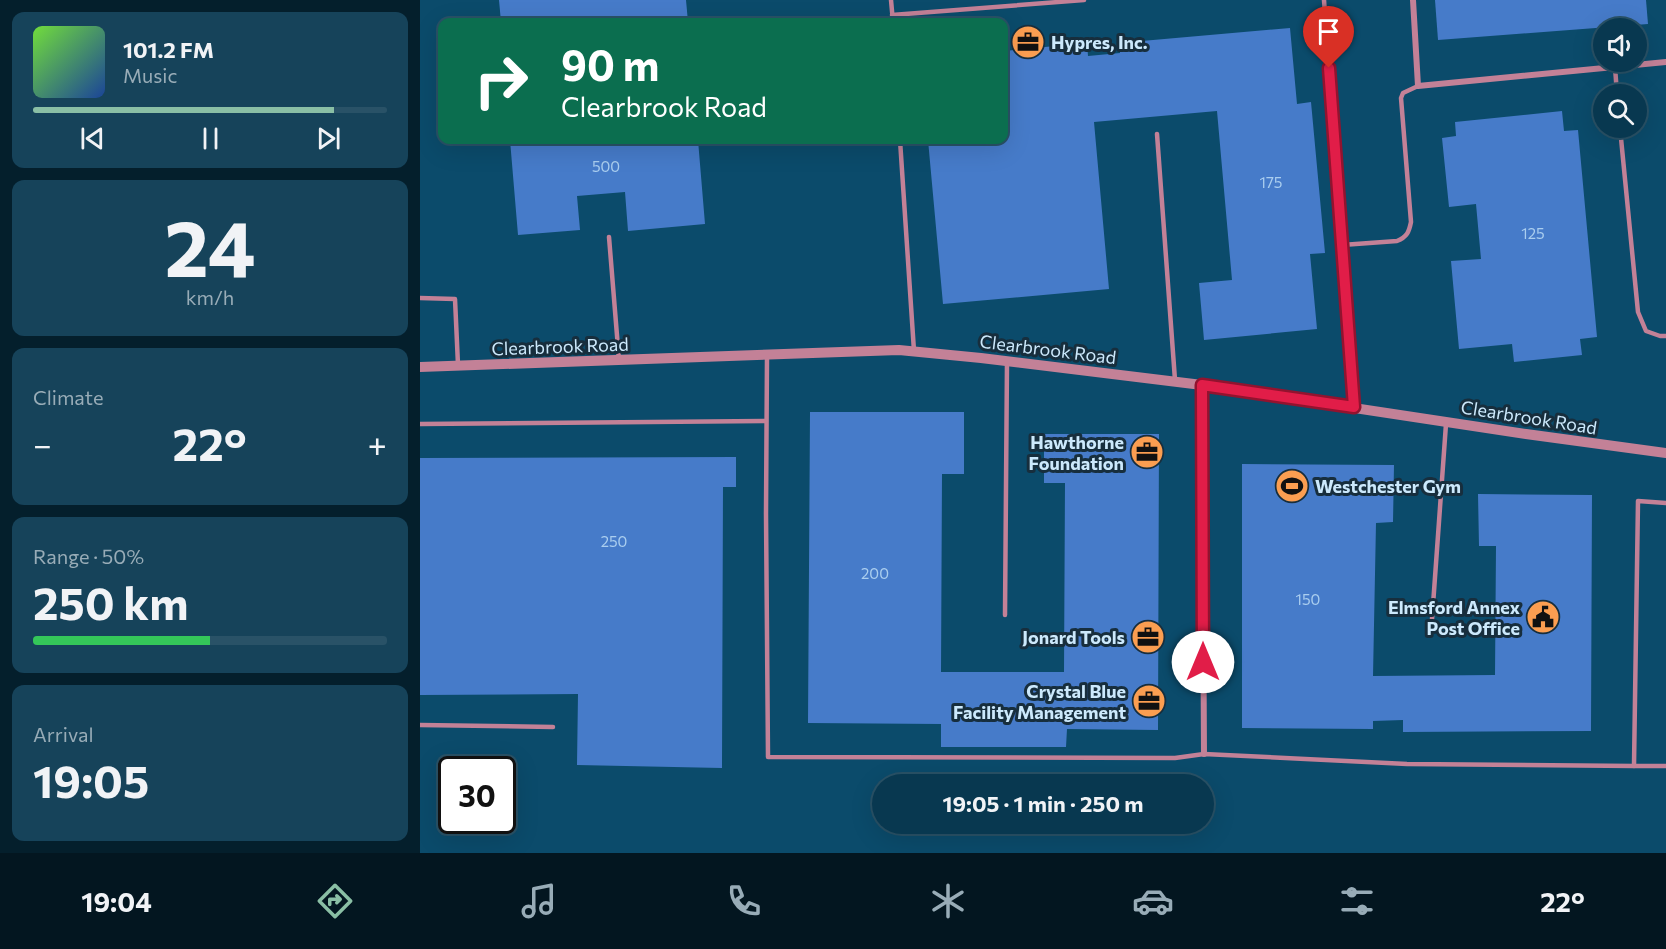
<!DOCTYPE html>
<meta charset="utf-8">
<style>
:root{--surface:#083850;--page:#16435a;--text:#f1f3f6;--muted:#98acb7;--line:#295267;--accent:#8abfa5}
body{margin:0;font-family:Commissioner,sans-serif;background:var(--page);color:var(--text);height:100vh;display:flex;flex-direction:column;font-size:22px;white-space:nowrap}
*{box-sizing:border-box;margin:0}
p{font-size:20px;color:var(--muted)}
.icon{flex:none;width:33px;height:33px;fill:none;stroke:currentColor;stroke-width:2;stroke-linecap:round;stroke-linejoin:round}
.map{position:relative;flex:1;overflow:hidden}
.side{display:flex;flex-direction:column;gap:12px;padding:12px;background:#041f2c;width:420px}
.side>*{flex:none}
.top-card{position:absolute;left:18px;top:18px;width:570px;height:126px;border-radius:12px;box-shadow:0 6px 24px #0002,0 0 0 2px var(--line);background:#0b6e4f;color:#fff;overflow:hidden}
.controls{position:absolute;left:1173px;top:18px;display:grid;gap:12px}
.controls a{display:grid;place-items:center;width:54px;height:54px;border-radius:50%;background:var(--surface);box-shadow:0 6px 24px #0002,0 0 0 2px var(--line);font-size:30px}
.speed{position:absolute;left:18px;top:756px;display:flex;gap:12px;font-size:30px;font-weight:700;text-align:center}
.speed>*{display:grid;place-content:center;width:78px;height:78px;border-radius:50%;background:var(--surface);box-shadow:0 6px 24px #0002,0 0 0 2px var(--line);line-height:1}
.speed .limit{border:3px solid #111;border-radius:9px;background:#fff;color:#111}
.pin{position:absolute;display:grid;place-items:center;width:51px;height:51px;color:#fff;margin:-62px -26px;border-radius:50% 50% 50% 0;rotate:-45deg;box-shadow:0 0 6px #0007}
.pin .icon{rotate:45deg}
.me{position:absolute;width:66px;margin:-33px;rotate:0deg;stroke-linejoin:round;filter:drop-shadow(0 0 4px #0008)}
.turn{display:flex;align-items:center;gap:21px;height:126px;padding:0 24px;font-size:27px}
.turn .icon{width:78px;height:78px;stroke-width:2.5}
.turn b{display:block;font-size:42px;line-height:51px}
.big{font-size:45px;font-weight:700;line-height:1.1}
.side .widget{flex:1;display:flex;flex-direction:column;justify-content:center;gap:9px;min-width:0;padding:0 21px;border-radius:12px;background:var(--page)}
.side .dial{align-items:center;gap:0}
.dial b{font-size:78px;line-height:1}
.song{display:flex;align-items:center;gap:18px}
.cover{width:72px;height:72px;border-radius:9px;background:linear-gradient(135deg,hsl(100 70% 55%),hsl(220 70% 35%))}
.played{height:6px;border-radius:3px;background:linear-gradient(90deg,var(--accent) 85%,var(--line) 85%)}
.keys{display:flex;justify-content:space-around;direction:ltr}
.heat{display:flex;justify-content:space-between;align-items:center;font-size:33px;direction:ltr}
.charge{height:9px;border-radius:4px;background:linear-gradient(90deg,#34c759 50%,var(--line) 0)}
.trip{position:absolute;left:452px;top:774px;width:342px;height:60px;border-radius:30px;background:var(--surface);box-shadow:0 6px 24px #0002,0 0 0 2px var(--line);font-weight:700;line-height:60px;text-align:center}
.tab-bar{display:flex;height:96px;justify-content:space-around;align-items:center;background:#031620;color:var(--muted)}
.tab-bar .icon{width:42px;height:42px}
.tab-bar .on{color:var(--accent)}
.tab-bar b{font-size:27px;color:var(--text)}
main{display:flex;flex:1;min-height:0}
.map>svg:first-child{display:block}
.building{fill:#467bc9}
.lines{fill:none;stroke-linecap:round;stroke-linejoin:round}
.service{stroke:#c38197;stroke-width:4.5}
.minor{stroke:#c38197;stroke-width:6}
.tertiary{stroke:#c38197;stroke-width:10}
.route-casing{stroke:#92132f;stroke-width:15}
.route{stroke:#e11d48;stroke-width:10}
.labels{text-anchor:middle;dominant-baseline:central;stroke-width:6;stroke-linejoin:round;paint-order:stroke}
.number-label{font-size:15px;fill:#aaceef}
.poi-label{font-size:18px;font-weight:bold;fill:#cce9fc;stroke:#172e3d;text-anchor:end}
.street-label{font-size:18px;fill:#cce9fc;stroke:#172e3d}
</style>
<main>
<section class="side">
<div class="widget">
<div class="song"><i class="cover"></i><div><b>101.2 FM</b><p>Music</p></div></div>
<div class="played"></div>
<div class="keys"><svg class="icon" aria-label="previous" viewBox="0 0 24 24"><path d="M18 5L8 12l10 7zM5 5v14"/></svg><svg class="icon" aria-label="pause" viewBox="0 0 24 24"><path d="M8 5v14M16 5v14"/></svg><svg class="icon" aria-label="next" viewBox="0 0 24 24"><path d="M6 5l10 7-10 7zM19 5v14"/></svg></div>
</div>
<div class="widget dial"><b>24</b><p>km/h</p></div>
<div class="widget"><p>Climate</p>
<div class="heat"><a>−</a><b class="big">22°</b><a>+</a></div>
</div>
<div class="widget"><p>Range · 50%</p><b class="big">250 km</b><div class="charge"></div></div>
<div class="widget"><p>Arrival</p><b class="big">19:05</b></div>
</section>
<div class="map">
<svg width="1246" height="853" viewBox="0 0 1246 853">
<rect width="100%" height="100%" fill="#0b4b6b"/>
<g class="building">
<polygon points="79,0 266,0 268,22 81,22"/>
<polygon points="1015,0 1226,0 1228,24 1018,40"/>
<polygon points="870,28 877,104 891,102 905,253 890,254 897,329 784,340 779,283 812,280 797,111 674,122 689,289 523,304 508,140 584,140 584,51 667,43 668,56 700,53 699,43"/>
<polygon points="1142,111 1144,131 1158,130 1177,337 1160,339 1162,355 1094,362 1092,344 1039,349 1031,261 1061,259 1056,204 1029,207 1022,138 1036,136 1035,122"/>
<polygon points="90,140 278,140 285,224 208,231 205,192 157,196 160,230 98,235"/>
<polygon points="390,412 544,412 544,474 522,474 521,672 644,672 645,483 624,483 624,434 739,434 738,730 647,729 646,747 521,747 521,724 388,723"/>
<polygon points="316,457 316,487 303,487 302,768 157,765 158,694 0,695 0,458"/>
<polygon points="822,464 974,465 973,522 956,523 953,676 1075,675 1076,546 1059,546 1058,494 1172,495 1171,731 983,732 983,720 953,721 953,729 822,728"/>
</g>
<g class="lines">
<g class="service">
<polyline points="471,0 473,22"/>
<polyline points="904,0 934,407"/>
<polyline points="472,15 664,0"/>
<polyline points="1195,67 1197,94"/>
<polyline points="1200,128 1218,312 1226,331 1240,336 1246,336"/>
<polyline points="737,134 755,380"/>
<polyline points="480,140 494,351"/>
<polyline points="189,237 199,360"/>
<path d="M922,245L977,241C987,237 989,232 991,222L981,98L983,93L998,86"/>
<polyline points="0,298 35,299 38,365"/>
<polyline points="347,355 346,514 348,757 755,758 784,754 987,764 1214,766"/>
<polyline points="0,424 346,421"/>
<polyline points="1246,503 1218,501 1214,766 1246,766"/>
<polyline points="585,615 587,361"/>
<polyline points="1011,633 1026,424"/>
<polyline points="0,725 133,727"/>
</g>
<g class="minor">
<polyline points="993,0 998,86 1246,62"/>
<polyline points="782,385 784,754"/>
</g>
<polyline class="tertiary" points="0,367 479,350 561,358 782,385 1106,434 1246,453"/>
</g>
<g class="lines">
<g class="route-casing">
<polyline id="route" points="783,662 782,385 934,407 909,68"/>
</g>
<use href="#route" class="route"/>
</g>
<defs>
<g id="office-disc" transform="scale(1.725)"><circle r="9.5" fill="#fb9e51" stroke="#172e3d"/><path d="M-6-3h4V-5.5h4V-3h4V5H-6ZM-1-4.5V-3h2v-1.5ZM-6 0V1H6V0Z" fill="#111"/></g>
<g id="stadium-disc" transform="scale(1.725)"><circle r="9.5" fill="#fb9e51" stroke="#172e3d"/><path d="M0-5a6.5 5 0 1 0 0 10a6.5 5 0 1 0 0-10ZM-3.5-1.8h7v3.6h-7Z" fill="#111"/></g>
<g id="civic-disc" transform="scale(1.725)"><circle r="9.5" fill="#fb9e51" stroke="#172e3d"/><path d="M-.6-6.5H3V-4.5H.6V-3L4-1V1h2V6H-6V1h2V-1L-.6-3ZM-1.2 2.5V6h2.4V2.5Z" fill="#111"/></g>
</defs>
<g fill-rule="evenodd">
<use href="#office-disc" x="608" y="42"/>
<use href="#office-disc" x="727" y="452"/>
<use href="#stadium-disc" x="872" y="486"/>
<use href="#civic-disc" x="1123" y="617"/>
<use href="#office-disc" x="728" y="637"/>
<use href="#office-disc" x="729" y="701"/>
</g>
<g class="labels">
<g class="number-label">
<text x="186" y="166">500</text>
<text x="851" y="182">175</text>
<text x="1113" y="233">125</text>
<text x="194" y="541">250</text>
<text x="455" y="573">200</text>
<text x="888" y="599">150</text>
</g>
<g class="poi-label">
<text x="631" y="42" text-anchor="start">Hypres, Inc.</text>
<text x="704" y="442">Hawthorne<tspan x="704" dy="21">Foundation</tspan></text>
<text x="895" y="486" text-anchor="start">Westchester Gym</text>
<text x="1100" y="607">Elmsford Annex<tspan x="1100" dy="21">Post Office</tspan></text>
<text x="705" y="637">Jonard Tools</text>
<text x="706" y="691">Crystal Blue<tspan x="706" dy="21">Facility Management</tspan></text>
</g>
<g class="street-label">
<text transform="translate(140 346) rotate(-2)">Clearbrook Road</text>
<text transform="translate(628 349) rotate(7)">Clearbrook Road</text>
<text transform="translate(1109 417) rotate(9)">Clearbrook Road</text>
</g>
</g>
</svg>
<div class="controls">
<a><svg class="icon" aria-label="sound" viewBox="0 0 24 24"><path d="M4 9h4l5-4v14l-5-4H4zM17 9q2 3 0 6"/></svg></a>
<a><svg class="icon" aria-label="search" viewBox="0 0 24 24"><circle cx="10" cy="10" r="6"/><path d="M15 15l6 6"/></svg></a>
</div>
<div class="speed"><div class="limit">30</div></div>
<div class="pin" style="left:909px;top:68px;background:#d93025"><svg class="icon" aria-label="arrive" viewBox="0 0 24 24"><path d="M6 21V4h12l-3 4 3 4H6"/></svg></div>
<svg class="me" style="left:783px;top:662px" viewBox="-20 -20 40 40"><circle r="19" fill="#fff"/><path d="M0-13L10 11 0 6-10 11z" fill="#e11d48"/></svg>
<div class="trip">19:05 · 1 min · 250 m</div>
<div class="top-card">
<div class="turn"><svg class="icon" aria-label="right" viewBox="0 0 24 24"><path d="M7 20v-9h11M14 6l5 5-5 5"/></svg><div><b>90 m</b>Clearbrook Road</div></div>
</div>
</div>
</main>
<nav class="tab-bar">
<b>19:04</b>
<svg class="icon on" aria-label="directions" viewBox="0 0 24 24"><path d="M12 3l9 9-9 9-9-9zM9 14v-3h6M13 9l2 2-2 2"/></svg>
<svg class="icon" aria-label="music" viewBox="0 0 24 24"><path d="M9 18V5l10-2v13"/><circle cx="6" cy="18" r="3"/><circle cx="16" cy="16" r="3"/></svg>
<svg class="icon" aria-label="phone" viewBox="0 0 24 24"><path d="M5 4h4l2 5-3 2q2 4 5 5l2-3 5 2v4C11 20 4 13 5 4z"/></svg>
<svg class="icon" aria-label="climate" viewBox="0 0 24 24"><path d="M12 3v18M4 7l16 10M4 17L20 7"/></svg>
<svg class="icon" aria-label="car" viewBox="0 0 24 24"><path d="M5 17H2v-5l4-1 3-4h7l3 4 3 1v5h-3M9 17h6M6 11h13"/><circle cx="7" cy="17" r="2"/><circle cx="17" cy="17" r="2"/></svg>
<svg class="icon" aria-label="filters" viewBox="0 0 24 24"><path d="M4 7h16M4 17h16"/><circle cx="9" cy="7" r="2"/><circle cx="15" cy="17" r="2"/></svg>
<b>22°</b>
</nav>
